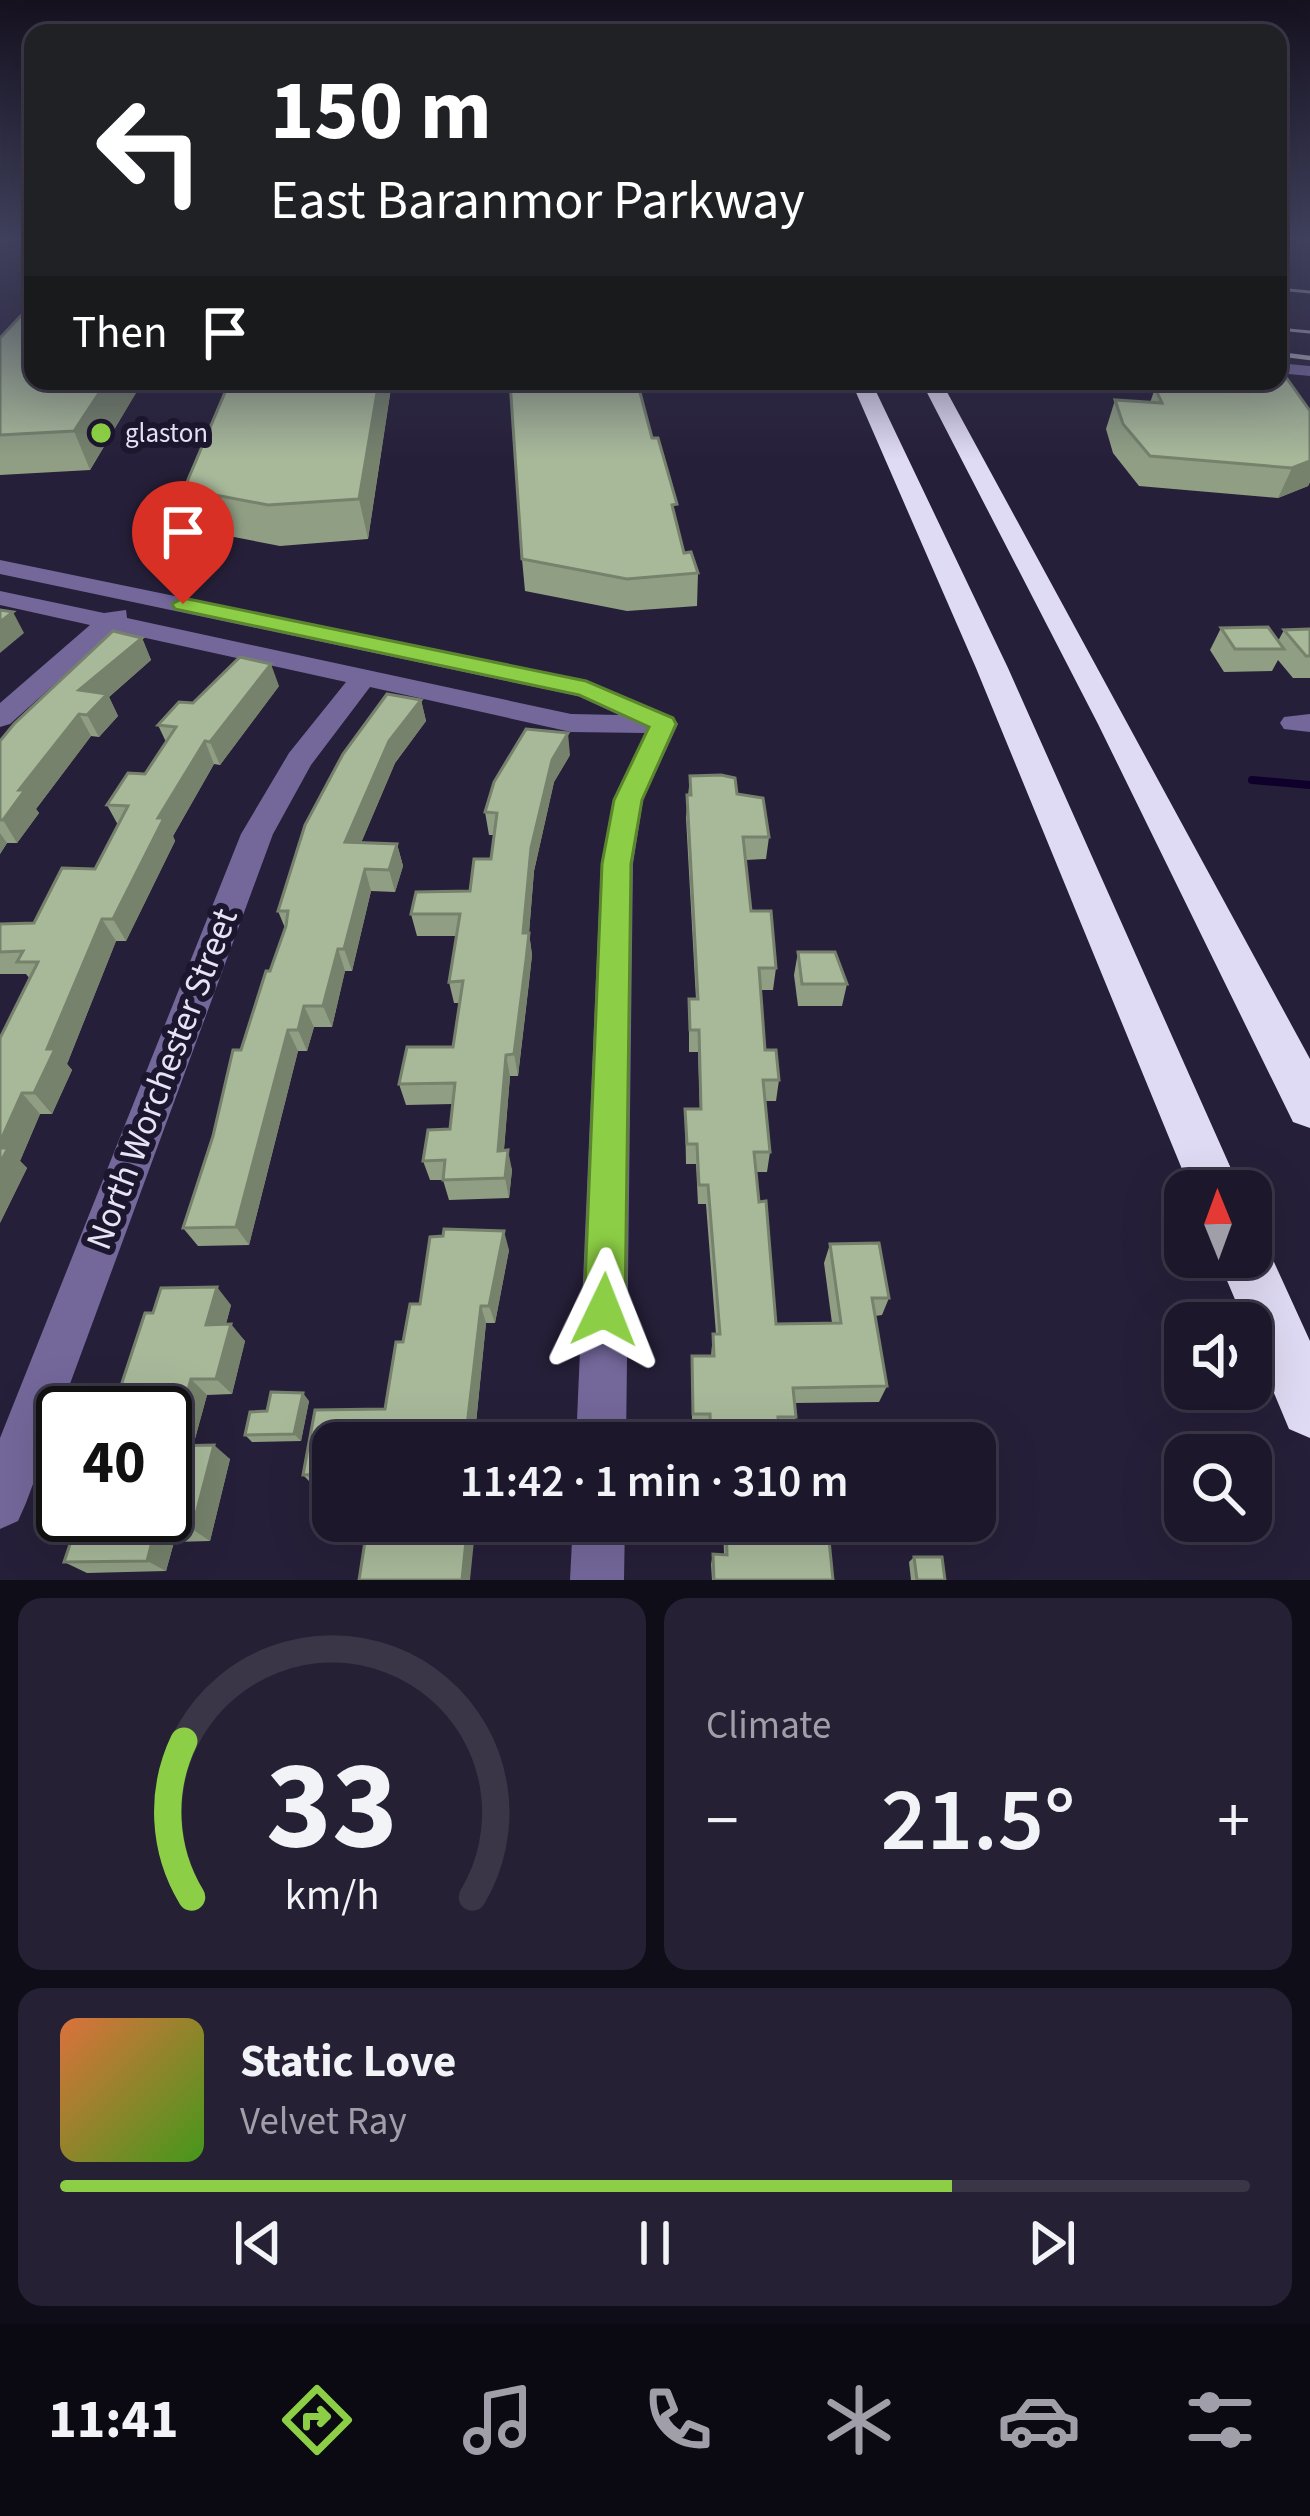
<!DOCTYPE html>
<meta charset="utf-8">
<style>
:root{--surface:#1c172b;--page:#252033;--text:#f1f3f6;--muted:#a09fa9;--line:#3a3647;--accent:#8cce45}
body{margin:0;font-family:"Source Sans 3",sans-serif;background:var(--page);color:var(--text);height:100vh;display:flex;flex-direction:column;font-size:45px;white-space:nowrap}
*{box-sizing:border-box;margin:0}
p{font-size:39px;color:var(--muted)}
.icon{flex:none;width:66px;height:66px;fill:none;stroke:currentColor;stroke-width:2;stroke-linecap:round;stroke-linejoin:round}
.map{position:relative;height:1580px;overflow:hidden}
.sheet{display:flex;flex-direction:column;gap:18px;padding:18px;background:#0f0d18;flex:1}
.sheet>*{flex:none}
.hud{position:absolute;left:24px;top:24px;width:1263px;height:366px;border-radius:24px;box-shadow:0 12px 48px #0002,0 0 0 3px var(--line);background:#202124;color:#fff;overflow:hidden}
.needle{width:78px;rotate:359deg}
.buttons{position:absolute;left:1164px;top:1170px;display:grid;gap:24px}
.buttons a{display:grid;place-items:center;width:108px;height:108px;border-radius:24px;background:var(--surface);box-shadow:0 12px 48px #0002,0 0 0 3px var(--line);font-size:60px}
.speed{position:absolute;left:36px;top:1386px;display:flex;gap:24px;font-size:60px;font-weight:700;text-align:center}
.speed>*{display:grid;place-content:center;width:156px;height:156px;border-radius:50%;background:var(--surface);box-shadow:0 12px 48px #0002,0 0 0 3px var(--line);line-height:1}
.speed .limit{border:6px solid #111;border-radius:18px;background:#fff;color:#111}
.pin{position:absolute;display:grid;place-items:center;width:102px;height:102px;color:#fff;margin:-123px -51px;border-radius:50% 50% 50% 0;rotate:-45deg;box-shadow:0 0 12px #0007}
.pin .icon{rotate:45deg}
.me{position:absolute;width:132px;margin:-66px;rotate:2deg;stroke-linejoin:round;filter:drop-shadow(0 0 9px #0008)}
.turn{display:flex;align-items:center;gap:42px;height:252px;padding:0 48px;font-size:54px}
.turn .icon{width:156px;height:156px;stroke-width:2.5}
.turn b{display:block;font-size:84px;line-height:102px}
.then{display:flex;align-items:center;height:114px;padding:0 48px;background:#0003;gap:24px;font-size:45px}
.big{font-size:90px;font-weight:600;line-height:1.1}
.sheet .card{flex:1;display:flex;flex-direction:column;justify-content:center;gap:18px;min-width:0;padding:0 42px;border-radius:24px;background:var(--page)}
.sheet .dial{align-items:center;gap:0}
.dial svg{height:312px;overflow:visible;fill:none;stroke:var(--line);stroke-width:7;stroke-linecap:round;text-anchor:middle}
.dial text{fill:var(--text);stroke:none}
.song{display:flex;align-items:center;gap:36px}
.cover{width:144px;height:144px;border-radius:18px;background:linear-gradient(135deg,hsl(20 70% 55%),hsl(100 70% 35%))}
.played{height:12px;border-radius:6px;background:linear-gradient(90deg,var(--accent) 75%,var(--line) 75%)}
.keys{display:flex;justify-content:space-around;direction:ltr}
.heat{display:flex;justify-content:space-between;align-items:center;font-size:66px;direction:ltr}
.sheet .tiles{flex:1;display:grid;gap:18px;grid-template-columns:1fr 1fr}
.card:last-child{grid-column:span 2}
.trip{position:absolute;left:312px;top:1422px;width:684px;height:120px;border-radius:24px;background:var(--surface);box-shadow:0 12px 48px #0002,0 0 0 3px var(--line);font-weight:600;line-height:120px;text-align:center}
.tabs{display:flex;height:192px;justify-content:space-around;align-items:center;background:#0b0911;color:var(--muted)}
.tabs .icon{width:84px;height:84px}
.tabs .active{color:var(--accent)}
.tabs b{font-size:54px;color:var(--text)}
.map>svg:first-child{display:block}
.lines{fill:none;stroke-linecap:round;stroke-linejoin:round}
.stream{stroke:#0f002b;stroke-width:8}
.minor{fill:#74689b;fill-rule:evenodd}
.highway{fill:#e0dbf4;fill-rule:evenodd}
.rail-far1{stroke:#b0acc0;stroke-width:3}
.rail{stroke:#b0acc0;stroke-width:4.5}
.wall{fill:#909f84}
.shaded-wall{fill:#76826c}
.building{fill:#a8b99a;stroke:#76826c;stroke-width:3}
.route{fill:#8cce45;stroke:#5b862d;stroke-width:3}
.poi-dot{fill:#8cce45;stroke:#1c162f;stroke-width:4.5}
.labels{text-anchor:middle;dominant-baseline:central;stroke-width:12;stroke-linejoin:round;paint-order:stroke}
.far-poi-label{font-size:27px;fill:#e6e3f5;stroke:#1c162f;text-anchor:start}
.near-street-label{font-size:36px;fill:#e6e3f5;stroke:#1c162f}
</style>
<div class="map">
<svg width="1310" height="1580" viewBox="0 0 1310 1580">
<rect width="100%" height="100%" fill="#261f39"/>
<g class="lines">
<polyline class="stream" points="1252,780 1310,785"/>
<g class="minor">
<polygon points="1278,363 1310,366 1310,376 1278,373"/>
<polygon points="0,560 586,681 674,718 678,724 643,800 633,864 626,1443 576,1443 601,864 613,800 646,733 571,732 370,687 311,765 273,834 26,1503 18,1521 0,1529 0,1438 241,834 289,753 346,682 114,631 10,724 0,727 0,703 90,625 0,605 0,591 104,613 126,610 127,618 571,714 619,715 578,696 0,574"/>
<polygon points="1310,714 1310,732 1284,729 1280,723 1284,717"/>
<polygon points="573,1521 625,1521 624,1580 570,1580"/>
</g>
<g class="highway">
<polygon points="851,381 871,381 1008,668 1241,1191 1191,1191 976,668"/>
<polygon points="921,381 941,381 1310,1059 1310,1128 1293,1122 1098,724"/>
<polygon points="1251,1233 1263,1238 1310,1341 1310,1438 1289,1429 1251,1338 1251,1323 1245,1323 1217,1257 1251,1257"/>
</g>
<g class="rail-far1">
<polyline points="1278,289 1310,292"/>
<polyline points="1278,329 1310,332"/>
</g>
<polyline class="rail" points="1278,354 1310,358"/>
</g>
<g class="wall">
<polygon points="0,338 143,381 90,470 0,475"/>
<polygon points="392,381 368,539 280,546 198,530 184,489 235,383"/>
<polygon points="1167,381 1278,381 1310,411 1310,482 1308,486 1278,498 1139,486 1113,453 1106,429 1115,400 1150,403 1155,388 1169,389"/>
<polygon points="652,438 684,553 698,573 697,606 627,611 525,591 522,559"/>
<polygon points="1221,628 1278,641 1284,630 1310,629 1310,678 1293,678 1278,660 1272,671 1224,672 1210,650"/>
<polygon points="142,638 151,660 109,697 118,716 99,737 91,736 36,809 39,813 17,843 7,843 0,854 0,741"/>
<polygon points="279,686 220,765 214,764 173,836 175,841 126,941 116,941 67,1064 72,1070 52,1114 40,1114 20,1161 27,1168 0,1223 30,979 26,974 0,974 0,924 34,923 95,869 118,825 107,805 145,774 166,742 158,725 193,703"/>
<polygon points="421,700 426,721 395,763 361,843 397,844 403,866 395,892 371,891 352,971 345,971 332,1027 314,1027 307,1051 298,1051 249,1245 198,1246 183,1228 241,1050 285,928 278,911"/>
<polygon points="570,755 554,782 534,871 529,933 532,955 529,983 518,1076 510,1076 504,1150 512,1170 509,1198 449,1200 443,1180 430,1180 423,1161 450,1129 453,1104 406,1105 399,1084 453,1047 460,1003 454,1003 449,982 456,936 417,936 411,914 470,891 491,859 494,835 489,835 485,812"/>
<polygon points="690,776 737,794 769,837 766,859 746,860 751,911 776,968 773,990 760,990 765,1050 779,1080 776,1101 765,1101 770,1152 767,1172 756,1172 776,1324 832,1323 824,1263 830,1244 889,1298 882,1315 875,1316 887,1386 879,1402 795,1403 796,1417 791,1432 780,1432 780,1443 709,1443 708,1428 692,1429 692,1356 711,1356 713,1334 716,1334 706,1204 698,1204 696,1164 686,1164 685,1109 700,1109 698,1052 689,1052 689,999 696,999 686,818"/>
<polygon points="798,952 847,984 842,1006 798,1006 794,975"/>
<polygon points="443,1236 509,1250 495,1323 486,1323 474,1443 333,1443 333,1487 316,1488 303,1475 315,1410 385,1409 403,1342 420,1304"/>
<polygon points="231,1305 226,1324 245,1341 232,1394 207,1395 193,1446 230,1459 210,1541 174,1542 166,1571 87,1573 64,1562 165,1515 145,1313"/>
<polygon points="309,1401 301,1441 252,1442 245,1435 267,1411"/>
<polygon points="723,1521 798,1521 799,1530 833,1580 712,1580 711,1564 713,1554 724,1554"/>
<polygon points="914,1557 945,1580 911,1580 909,1562"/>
</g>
<g class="shaded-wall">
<polygon points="107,381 143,381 90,470 74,431"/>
<polygon points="379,381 392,381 368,539 359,499"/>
<polygon points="1310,461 1310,482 1308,486 1278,498 1292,468"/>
<polygon points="13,612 24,633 0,653 0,622"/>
<polygon points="142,638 151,660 109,697 118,716 99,737 87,715 79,690"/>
<polygon points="271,664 279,686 220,765 210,742"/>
<polygon points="421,700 426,721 395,763 352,864 345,842 389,741"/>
<polygon points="79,714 91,736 36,809 39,813 17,843 3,820 19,790"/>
<polygon points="568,733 570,755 554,782 534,871 529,933 532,955 518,1076 514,1054 531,848 552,760"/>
<polygon points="205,741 214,764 173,836 175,841 126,941 113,919 158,818"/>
<polygon points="0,833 7,843 0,854"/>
<polygon points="397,844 403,866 395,892 389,870"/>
<polygon points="365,869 371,891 352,971 344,949"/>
<polygon points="102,919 116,941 67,1064 72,1070 52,1114 34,1093 47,1049"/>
<polygon points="338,949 345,971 332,1027 323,1006"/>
<polygon points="304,1006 314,1027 307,1051 298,1030"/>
<polygon points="288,1030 298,1051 249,1245 236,1227"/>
<polygon points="506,1055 510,1076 502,1171 498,1151"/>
<polygon points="22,1093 40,1114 20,1161 27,1168 0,1223 0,1142"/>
<polygon points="508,1150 512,1170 509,1198 505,1178"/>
<polygon points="504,1231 509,1250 495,1323 489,1306"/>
<polygon points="217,1287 231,1305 221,1342 206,1325"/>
<polygon points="481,1306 486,1323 474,1443 465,1443"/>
<polygon points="231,1324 245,1341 232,1394 216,1379"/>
<polygon points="191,1379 207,1395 189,1460 172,1446"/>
<polygon points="303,1393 309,1401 301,1441 294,1434"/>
<polygon points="334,1432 342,1443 333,1443 333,1481 327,1474"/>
<polygon points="214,1445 230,1459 210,1541 192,1529"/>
<polygon points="468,1521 476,1521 470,1580 462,1580"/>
<polygon points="155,1530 174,1542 166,1571 147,1561"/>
</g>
<g class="building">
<polygon points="33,303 33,381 107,381 74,431 0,435 0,338"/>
<polygon points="1278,366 1310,411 1310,461 1292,468 1150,456 1123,424 1115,400 1162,403 1155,388 1190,390 1187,381 1278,381"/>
<polygon points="236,381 379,381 359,499 268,505 184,489 229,383"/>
<polygon points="510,381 637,381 652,438 658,438 677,504 672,505 684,553 691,552 698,573 627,579 522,559"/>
<polygon points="0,610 13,612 0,622"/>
<polygon points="1268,627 1284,649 1235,649 1221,628"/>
<polygon points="1310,629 1310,656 1306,656 1284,630"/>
<polygon points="113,631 142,638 79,690 107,694 87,715 79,714 19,790 25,790 3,820 0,820 0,741 14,724"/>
<polygon points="240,657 271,664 210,742 205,741 158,818 164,818 113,919 102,919 47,1049 55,1049 34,1093 22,1093 0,1142 0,1038 38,962 17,962 23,951 0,952 0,924 34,923 62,868 95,869 128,806 107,805 128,773 145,774 176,727 158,725 179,702 193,703"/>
<polygon points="387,694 421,700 389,741 345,842 397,844 389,870 365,869 344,949 338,949 323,1006 304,1006 298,1030 288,1030 236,1227 183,1228 213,1136 233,1050 241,1050 266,971 270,971 286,926 288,911 278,911 305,825 343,754"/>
<polygon points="526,729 568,733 552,760 531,848 523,933 529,933 526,960 514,1054 506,1055 498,1151 508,1150 505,1178 443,1180 445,1160 423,1161 428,1130 450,1129 455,1083 399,1084 407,1047 453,1047 463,981 449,982 460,914 411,914 416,892 470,891 474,859 491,859 497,813 485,812 494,782"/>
<polygon points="721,775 735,778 737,794 763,798 769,837 743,837 751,911 771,911 776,968 759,968 765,1050 776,1050 779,1080 763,1080 770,1152 754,1152 759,1202 766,1201 776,1324 841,1323 830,1244 879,1243 889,1298 872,1298 887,1386 793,1388 796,1417 778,1417 780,1443 711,1443 710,1414 693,1414 692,1356 714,1356 713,1334 720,1334 708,1185 699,1185 697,1144 687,1144 685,1109 701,1109 699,1030 690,1030 689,999 698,999 687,795 691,795 690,776"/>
<polygon points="798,952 835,952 847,984 802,984"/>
<polygon points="0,1148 8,1148 0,1163"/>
<polygon points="444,1229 504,1231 489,1306 481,1306 465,1443 379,1443 381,1431 334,1432 327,1474 303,1475 315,1410 385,1409 396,1342 403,1342 410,1304 420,1304 430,1237 443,1236"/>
<polygon points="217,1287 206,1325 231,1324 216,1379 191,1379 172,1446 214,1445 192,1529 155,1530 147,1561 64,1562 80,1515 165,1515 165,1413 112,1413 145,1313 153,1313 161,1288"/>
<polygon points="271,1392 303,1393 294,1434 245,1435 250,1412 267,1411"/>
<polygon points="360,1521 468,1521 462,1580 359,1580 366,1535 358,1536"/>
<polygon points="726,1521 798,1521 799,1530 828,1530 833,1580 714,1580 713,1554 727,1555"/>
<polygon points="914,1557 942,1557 945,1580 917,1580"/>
</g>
<linearGradient id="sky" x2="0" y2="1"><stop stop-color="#15111f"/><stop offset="0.52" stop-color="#41425f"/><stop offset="1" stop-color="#41425f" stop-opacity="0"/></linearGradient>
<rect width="1310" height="460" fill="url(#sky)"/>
<polygon class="route" points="183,598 586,681 673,718 676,724 642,800 631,864 625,1310 619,1324 604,1330 590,1324 584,1310 602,864 614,800 649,727 579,695 175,609 172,604"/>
<circle class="poi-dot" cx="101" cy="433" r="12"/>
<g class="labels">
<g class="far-poi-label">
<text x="125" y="433">glaston</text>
</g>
<g class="near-street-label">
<text transform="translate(162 1079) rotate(-69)">North Worchester Street</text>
</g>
</g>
</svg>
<div class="buttons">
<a><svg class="needle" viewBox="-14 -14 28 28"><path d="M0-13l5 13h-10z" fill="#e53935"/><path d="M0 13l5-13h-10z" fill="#a09fa9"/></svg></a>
<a><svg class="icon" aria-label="sound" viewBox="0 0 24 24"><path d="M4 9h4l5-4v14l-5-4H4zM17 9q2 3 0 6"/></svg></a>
<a><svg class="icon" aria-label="search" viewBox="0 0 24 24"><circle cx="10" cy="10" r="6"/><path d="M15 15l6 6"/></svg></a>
</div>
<div class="speed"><div class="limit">40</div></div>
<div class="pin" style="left:183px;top:604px;background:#d93025"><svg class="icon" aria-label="arrive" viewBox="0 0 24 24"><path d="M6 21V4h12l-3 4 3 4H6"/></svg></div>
<svg class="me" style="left:604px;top:1310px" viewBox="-20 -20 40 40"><path d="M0-17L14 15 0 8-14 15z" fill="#8cce45" stroke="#fff" stroke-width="4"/></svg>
<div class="trip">11:42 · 1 min · 310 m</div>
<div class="hud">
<div class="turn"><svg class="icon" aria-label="left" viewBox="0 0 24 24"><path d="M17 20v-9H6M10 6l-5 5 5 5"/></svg><div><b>150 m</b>East Baranmor Parkway</div></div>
<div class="then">Then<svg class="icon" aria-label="arrive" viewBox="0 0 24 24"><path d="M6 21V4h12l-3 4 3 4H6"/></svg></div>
</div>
</div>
<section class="sheet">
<div class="tiles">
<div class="card dial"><svg viewBox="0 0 100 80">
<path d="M14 69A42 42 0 1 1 86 69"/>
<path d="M14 69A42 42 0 0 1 12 29" stroke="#8cce45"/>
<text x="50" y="56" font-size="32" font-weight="700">33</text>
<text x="50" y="72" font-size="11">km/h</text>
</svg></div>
<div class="card"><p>Climate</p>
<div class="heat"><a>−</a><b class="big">21.5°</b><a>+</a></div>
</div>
<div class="card">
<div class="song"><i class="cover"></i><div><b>Static Love</b><p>Velvet Ray</p></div></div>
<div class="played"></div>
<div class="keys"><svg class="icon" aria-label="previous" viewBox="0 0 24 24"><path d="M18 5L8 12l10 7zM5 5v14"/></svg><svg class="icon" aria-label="pause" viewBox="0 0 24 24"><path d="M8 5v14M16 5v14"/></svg><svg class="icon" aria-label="next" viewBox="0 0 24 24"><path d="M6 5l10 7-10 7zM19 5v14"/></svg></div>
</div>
</div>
</section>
<nav class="tabs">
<b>11:41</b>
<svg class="icon active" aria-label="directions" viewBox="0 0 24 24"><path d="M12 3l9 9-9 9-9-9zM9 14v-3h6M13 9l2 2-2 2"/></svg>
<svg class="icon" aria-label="music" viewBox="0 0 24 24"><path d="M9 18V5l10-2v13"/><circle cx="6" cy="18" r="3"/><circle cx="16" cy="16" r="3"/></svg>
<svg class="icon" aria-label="phone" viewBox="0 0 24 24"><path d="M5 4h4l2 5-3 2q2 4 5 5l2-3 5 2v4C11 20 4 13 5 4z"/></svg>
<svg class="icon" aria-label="climate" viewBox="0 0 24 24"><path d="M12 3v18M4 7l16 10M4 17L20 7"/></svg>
<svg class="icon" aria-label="car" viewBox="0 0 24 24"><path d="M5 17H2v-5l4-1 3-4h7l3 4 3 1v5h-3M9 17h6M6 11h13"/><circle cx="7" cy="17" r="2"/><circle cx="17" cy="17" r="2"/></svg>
<svg class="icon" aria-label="filters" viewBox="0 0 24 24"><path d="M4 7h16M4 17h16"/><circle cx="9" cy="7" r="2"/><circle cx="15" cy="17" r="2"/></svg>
</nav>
